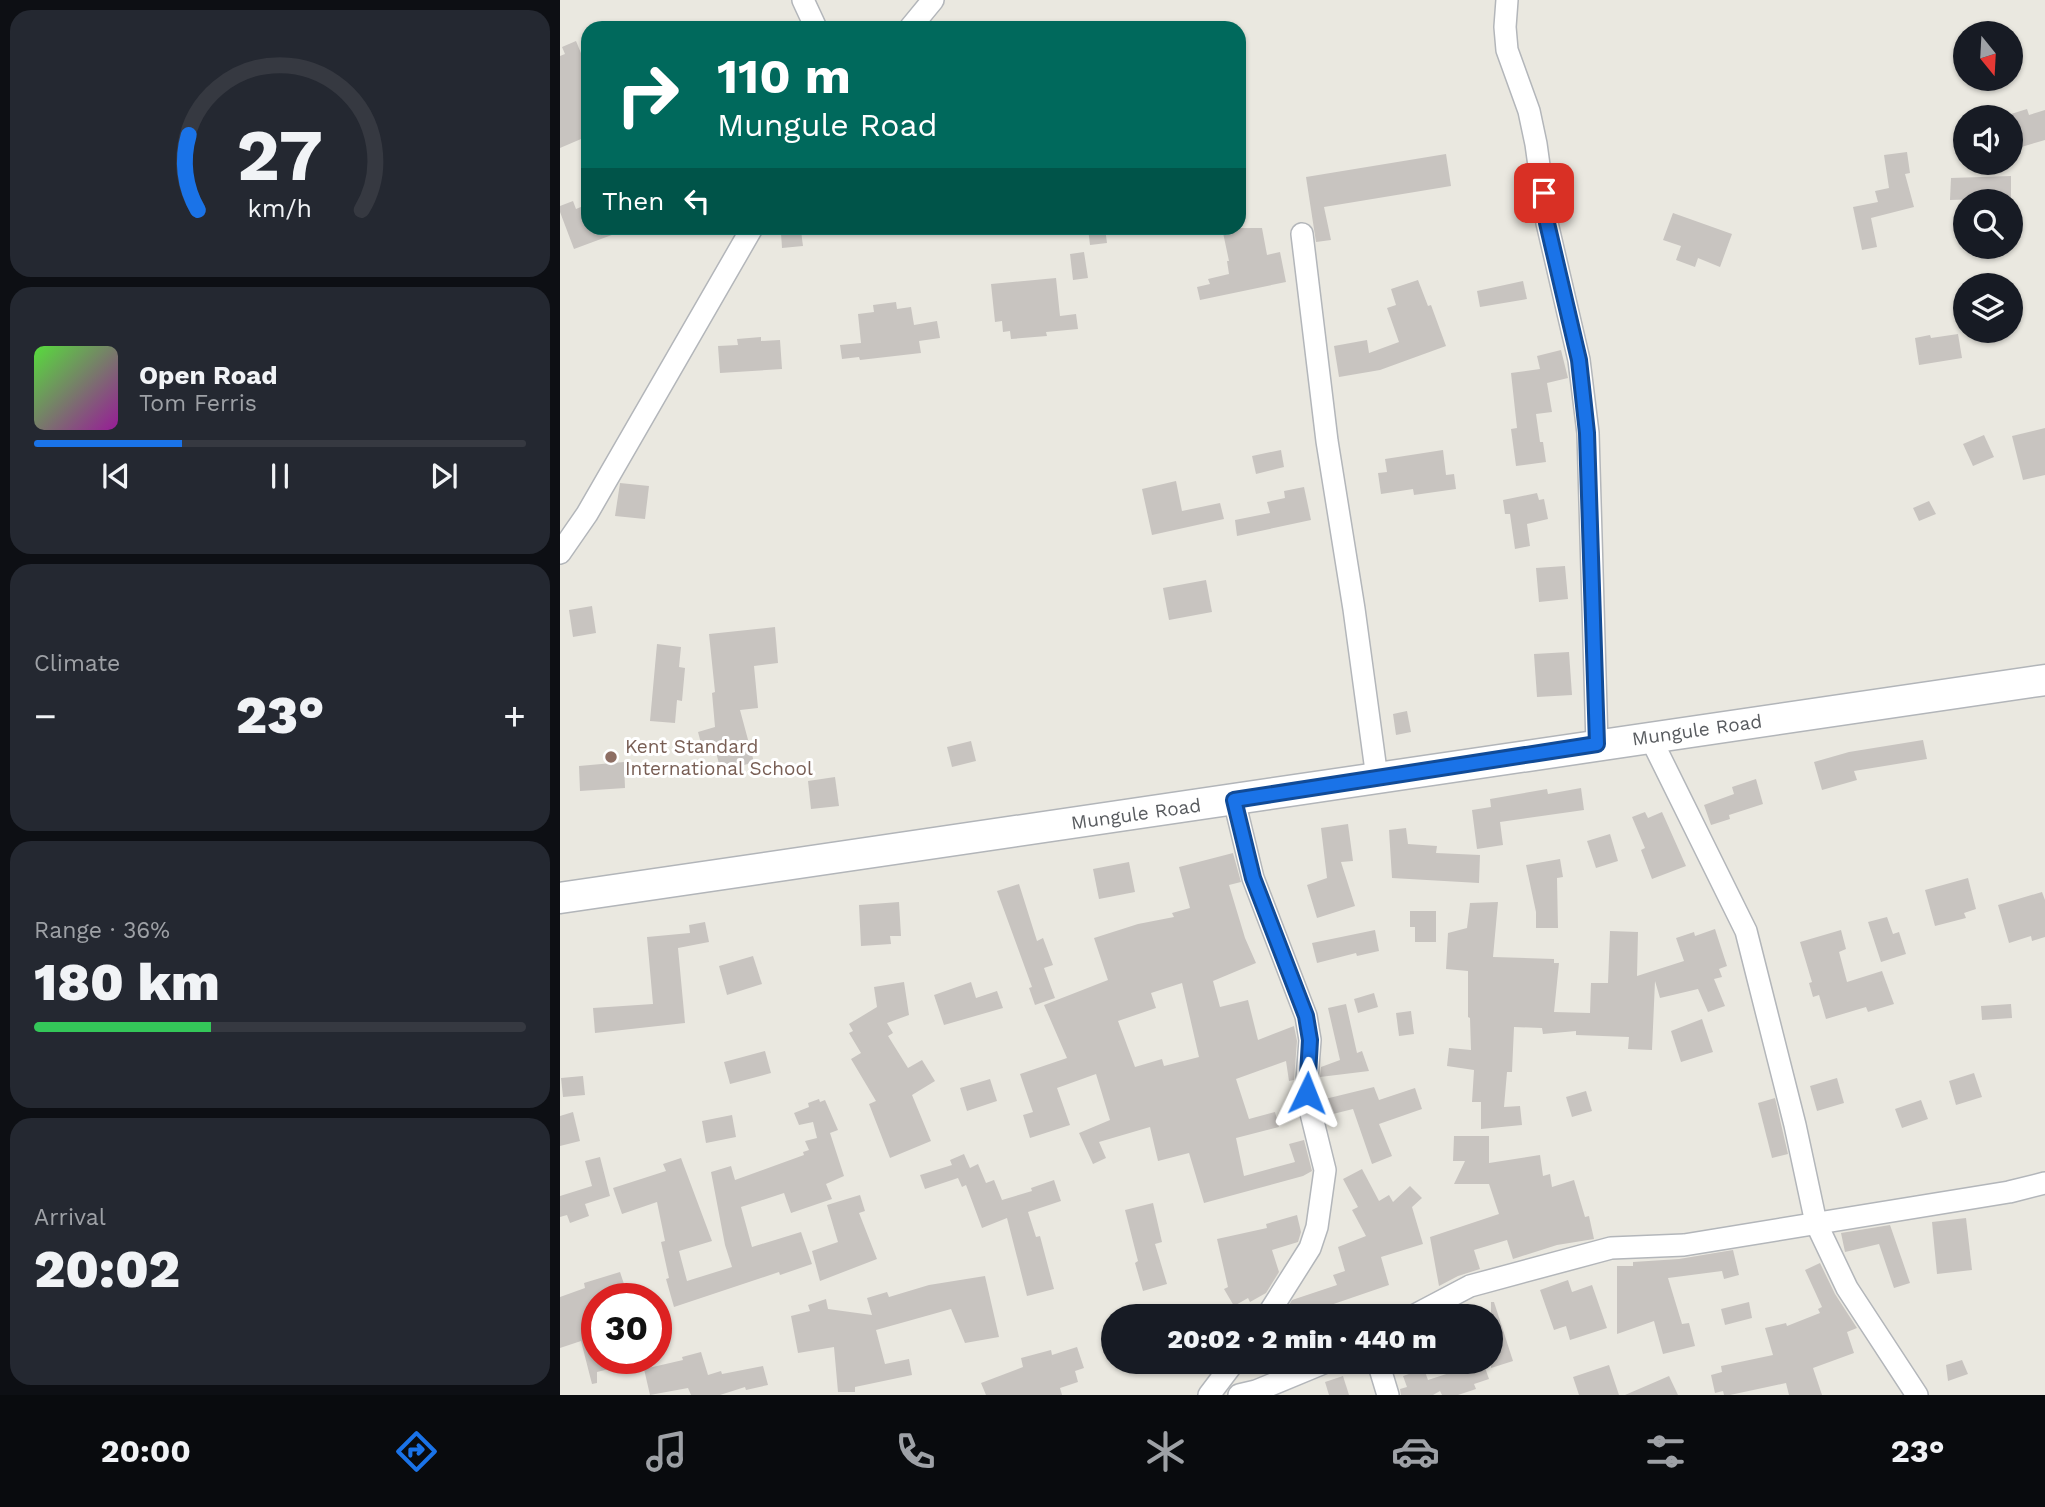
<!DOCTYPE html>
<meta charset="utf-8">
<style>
:root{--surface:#171b24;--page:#242831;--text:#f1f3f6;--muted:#9ea1a6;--line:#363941;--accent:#1a73e8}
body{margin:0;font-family:"Work Sans",sans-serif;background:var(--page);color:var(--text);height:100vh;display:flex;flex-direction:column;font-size:26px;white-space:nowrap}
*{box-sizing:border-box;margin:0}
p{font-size:23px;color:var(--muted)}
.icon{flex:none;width:38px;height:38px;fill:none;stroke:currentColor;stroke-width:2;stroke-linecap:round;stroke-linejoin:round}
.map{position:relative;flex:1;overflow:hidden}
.drawer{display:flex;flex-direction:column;gap:10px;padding:10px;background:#0d0f14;width:560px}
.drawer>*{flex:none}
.top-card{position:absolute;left:21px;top:21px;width:665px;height:214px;border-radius:21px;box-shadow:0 2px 5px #0004;background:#00695c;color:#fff;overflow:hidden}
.needle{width:46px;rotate:162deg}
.fabs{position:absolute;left:1393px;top:21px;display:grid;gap:14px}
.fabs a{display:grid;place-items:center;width:70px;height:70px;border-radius:50%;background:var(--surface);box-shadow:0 2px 5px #0004;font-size:35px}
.speed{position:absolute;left:21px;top:1283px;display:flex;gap:14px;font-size:35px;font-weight:700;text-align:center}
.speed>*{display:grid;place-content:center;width:91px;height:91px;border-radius:50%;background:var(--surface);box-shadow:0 2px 5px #0004;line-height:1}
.speed .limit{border:10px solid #d22;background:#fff;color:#111}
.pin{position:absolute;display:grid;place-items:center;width:60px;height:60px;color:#fff;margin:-30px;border-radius:14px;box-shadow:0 4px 10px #0006}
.me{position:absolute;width:77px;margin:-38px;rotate:2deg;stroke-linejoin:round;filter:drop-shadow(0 0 5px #0008)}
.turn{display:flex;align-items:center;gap:24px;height:147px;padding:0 21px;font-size:32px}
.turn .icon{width:91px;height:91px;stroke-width:2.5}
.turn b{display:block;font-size:49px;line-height:60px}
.then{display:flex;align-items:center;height:66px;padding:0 21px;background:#0003;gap:14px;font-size:26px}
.big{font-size:52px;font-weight:800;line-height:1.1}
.drawer .widget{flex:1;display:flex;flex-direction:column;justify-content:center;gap:10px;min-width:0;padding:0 24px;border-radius:21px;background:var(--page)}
.drawer .dial{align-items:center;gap:0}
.dial svg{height:182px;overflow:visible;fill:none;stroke:var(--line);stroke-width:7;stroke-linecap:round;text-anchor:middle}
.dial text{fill:var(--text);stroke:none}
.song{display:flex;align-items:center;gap:21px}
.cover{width:84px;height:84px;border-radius:10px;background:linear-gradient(135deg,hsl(110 70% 55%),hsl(300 70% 35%))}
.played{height:7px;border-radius:4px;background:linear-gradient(90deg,var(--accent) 30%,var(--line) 30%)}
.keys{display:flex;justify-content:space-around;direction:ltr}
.heat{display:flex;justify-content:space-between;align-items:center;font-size:38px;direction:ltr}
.charge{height:10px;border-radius:5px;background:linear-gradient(90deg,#34c759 36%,var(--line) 0)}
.trip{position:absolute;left:541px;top:1304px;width:402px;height:70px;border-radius:35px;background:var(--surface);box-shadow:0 2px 5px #0004;font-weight:800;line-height:70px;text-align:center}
.menu{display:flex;height:112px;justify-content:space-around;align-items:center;background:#090b0e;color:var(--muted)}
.menu .icon{width:49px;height:49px}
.menu .on{color:var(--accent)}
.menu b{font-size:32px;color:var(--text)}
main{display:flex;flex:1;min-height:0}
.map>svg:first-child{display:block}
.building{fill:#c8c4c0;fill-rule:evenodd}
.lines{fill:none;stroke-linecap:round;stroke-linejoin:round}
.street-casing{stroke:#b3b6ba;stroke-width:24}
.secondary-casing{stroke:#b2b5b9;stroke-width:33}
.street{stroke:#fff;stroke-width:21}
.secondary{stroke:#fff;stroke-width:30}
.route-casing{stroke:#114b97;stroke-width:18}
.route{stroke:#1a73e8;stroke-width:12}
.education-dot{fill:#8d6e63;stroke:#fff;stroke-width:2.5}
.labels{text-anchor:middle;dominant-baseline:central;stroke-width:6;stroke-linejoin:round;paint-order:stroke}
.street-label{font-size:19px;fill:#595c60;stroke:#fff}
.education-label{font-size:19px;fill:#785e54;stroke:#fff;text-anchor:start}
</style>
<main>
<section class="drawer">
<div class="widget dial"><svg viewBox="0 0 100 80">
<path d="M14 69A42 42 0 1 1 86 69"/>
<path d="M14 69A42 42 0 0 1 10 36" stroke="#1a73e8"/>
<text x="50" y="56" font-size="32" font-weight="700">27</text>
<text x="50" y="72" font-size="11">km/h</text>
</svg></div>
<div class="widget">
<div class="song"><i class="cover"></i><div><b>Open Road</b><p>Tom Ferris</p></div></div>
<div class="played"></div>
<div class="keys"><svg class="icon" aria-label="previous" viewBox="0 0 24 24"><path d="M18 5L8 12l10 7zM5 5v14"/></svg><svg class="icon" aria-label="pause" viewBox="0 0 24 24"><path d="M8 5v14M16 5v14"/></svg><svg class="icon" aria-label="next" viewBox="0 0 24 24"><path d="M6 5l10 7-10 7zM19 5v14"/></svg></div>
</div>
<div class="widget"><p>Climate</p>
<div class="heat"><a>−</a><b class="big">23°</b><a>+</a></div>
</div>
<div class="widget"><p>Range · 36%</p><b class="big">180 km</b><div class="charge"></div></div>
<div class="widget"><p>Arrival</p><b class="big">20:02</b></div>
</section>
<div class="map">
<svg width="1485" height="1395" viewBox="0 0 1485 1395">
<rect width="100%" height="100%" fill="#eae8e0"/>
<g class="building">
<polygon points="16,41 28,70 28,136 0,148 0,56 5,54 2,47"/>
<polygon points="1467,109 1469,115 1485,110 1485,140 1451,150 1451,114"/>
<polygon points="1347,152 1350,173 1345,174 1354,207 1311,218 1317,247 1302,250 1293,207 1318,202 1315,191 1329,188 1324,155"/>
<polygon points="886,154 891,186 764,207 771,240 756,242 746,177"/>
<polygon points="1451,176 1451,198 1390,200 1391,178"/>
<polygon points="13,201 16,209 28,204 28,228 68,229 14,249 0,212 0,206"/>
<polygon points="1113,213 1172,234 1160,267 1138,258 1135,267 1116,260 1121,246 1103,240"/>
<polygon points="528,228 545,228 547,243 530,245"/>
<polygon points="662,228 702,228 707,255 720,252 726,282 640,300 637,287 650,284 648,279 669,274 667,261 669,261"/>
<polygon points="241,231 243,246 222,248 221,233"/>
<polygon points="524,252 528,278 513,280 510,254"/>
<polygon points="496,278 500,316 516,314 518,329 486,332 487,336 451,339 450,331 443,332 442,321 435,322 431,284"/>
<polygon points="858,280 868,306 871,305 886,346 820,370 779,377 774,346 807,340 809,353 839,342 827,308 836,305 831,289"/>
<polygon points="963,281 967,299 920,307 917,291"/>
<polygon points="336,302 337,309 351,307 354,325 377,321 380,338 359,341 361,353 300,360 299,357 282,359 280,345 301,343 298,314 314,312 313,305"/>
<polygon points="1398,334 1402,358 1359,365 1355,338 1370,335 1371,338"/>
<polygon points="201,337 201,341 220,340 222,369 160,373 158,346 178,345 177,339"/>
<polygon points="1001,350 1008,378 987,383 992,412 976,414 980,442 983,442 986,462 956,466 951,429 957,428 951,373 980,369 977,356"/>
<polygon points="1485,428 1485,475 1463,480 1452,436"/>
<polygon points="1424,435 1434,457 1413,466 1403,444"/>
<polygon points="721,450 724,467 696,474 692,456"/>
<polygon points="883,450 886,475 894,474 896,489 854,495 853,489 821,494 818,473 827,472 825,459"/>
<polygon points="616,481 622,511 660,503 664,519 592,535 582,489"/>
<polygon points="60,483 89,486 85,519 55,516"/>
<polygon points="744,487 751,520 677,536 675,520 710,513 707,502 725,498 724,491"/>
<polygon points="977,493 979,500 984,499 988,519 967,524 970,546 955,549 950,514 945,514 943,500"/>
<polygon points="1369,501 1376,514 1359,521 1353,508"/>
<polygon points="1005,566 1008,599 979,602 976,568"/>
<polygon points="646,580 652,612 609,620 603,588"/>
<polygon points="32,606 36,633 13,637 9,610"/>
<polygon points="215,627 218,663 194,666 198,708 180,710 194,762 178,767 177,763 160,768 155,748 143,751 138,732 155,727 152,693 155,692 149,634"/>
<polygon points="97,644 121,647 119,667 125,668 122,701 117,700 115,723 90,721"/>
<polygon points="1009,652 1012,695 977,697 974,654"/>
<polygon points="847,711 851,732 836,735 833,714"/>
<polygon points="1363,740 1367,759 1294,771 1297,780 1262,790 1254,762 1289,752"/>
<polygon points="411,741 416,761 392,767 387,747"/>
<polygon points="64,762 65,788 20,791 19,766"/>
<polygon points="275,777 279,806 251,809 248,781"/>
<polygon points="1196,779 1203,804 1169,815 1170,819 1151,825 1144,805 1174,794 1172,787"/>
<polygon points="1021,788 1024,810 940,822 943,845 917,849 912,810 931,807 930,799 987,789 988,794"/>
<polygon points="1085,812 1088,818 1102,812 1126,866 1092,879 1081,850 1085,848 1072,817"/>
<polygon points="788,824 793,861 781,862 795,906 757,918 747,885 767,878 761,828"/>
<polygon points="846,828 848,844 877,846 876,853 920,855 919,883 832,878 829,830"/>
<polygon points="1050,834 1058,861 1036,868 1027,841"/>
<path d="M673,853L681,882L669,885L685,938L696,963L653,981L660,1007L688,1000L698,1040L734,1026L737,1041L734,1080L729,1081L726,1061L676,1079L689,1119L715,1112L719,1127L676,1138L684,1176L735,1162L729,1144L744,1140L752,1171L743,1176L644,1203L629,1153L598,1161L590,1127L539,1142L546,1158L533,1164L519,1133L550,1120L536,1074L497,1088L510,1125L470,1138L463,1115L473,1112L460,1074L507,1058L484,1005L548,980L534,938L578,924L614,917L612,913L630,908L619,867ZM622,983L639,1057L604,1066L602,1059L575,1067L558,1021L596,1008L591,993Z"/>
<polygon points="1000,859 1003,877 997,878 998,928 976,928 976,912 966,865"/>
<polygon points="569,862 575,892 539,899 533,869"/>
<polygon points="1408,878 1416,909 1404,913 1406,918 1375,926 1365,890"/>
<polygon points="459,884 477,941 483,938 493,965 484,968 495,998 475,1005 469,988 472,987 437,891"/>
<polygon points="1482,892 1485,900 1485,937 1472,941 1471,936 1449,943 1438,905"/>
<polygon points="339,902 341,936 330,936 331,944 301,946 299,905"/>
<polygon points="938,902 933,957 994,959 994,963 999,963 994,1012 1030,1013 1031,983 1048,983 1050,931 1078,932 1077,976 1124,961 1116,938 1134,932 1135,936 1155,929 1167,966 1159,969 1162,977 1154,979 1165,1006 1148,1012 1138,989 1100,998 1095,981 1092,1050 1068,1049 1069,1037 1016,1035 1016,1031 983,1034 982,1028 954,1027 952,1072 947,1072 944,1107 960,1106 962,1125 921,1129 921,1102 912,1102 914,1070 887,1066 889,1048 911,1050 910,1018 908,1017 908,971 886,969 888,933 907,928 910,903"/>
<polygon points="850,911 876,911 876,942 855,942 855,927 850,927"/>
<polygon points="1327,917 1333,934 1339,932 1346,954 1321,962 1308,922"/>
<polygon points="145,922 149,942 118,948 125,1023 35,1033 33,1008 93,1004 87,937 130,933 129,925"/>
<polygon points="815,930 819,951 797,956 796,953 757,963 752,943"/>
<polygon points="1281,930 1286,949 1279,952 1287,982 1322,971 1334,1004 1308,1012 1306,1007 1266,1019 1259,995 1253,997 1249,983 1252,982 1240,942"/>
<polygon points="193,956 202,984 167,995 159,966"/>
<polygon points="344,982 349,1015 327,1023 333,1033 328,1036 348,1068 362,1060 375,1081 352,1095 371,1141 330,1158 309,1104 316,1101 291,1059 301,1053 289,1033 293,1031 289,1024 317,1007 314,987"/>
<polygon points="411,982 416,998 437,991 443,1008 384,1025 374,995"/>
<polygon points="814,993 818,1007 798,1013 794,999"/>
<polygon points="786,1004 797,1053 802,1051 809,1071 760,1077 761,1067 780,1060 768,1008"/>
<polygon points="1451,1004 1452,1018 1422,1020 1421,1006"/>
<polygon points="851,1011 854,1034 839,1036 836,1013"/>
<polygon points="1142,1019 1153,1052 1121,1062 1111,1031"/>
<polygon points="205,1051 211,1073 170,1084 164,1062"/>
<polygon points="1414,1073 1422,1097 1396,1105 1389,1081"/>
<polygon points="23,1076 25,1095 3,1097 1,1078"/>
<polygon points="1277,1078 1284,1103 1257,1111 1250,1086"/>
<polygon points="430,1079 437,1101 407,1111 400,1088"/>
<polygon points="814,1087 819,1100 855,1088 862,1109 819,1124 832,1156 812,1164 793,1109 765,1116 761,1100"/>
<polygon points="1026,1091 1032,1111 1012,1117 1006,1097"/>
<polygon points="1215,1098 1228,1154 1212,1158 1198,1103"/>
<polygon points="259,1099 260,1102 265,1100 278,1130 270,1133 284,1176 266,1184 272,1199 231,1213 224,1193 181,1207 192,1247 241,1232 252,1264 220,1275 219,1272 114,1307 106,1279 109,1278 101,1242 105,1241 97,1202 62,1214 53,1188 106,1171 103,1164 121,1158 152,1241 119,1251 127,1281 172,1267 165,1245 151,1172 171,1166 175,1180 244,1155 243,1152 249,1150 245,1141 257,1138 253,1122 239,1125 234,1113 249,1107 248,1103"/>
<polygon points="1361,1100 1368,1119 1342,1128 1335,1109"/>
<polygon points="13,1112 20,1141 0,1146 0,1116"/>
<polygon points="172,1115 176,1137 146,1143 142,1121"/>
<polygon points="894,1136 929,1136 929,1163 980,1155 983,1176 990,1174 992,1187 1014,1180 1025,1217 1029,1216 1034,1239 997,1245 953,1259 947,1240 914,1250 920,1269 898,1276 879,1286 870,1237 939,1214 929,1184 894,1184 905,1161 893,1161"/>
<polygon points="404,1154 410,1168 418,1164 426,1183 434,1180 442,1200 472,1191 471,1188 494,1180 501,1201 468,1212 476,1237 480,1236 494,1289 467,1296 447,1218 422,1228 406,1185 402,1187 398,1178 365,1189 360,1175 392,1165 390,1160"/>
<polygon points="40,1157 50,1196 25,1204 29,1216 10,1223 7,1215 0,1217 0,1196 32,1186 25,1161"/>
<polygon points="802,1169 819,1201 829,1195 833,1202 850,1186 862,1198 852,1207 863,1244 821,1257 829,1285 759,1309 761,1316 733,1316 729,1305 732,1300 777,1285 773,1275 785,1271 778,1247 806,1236 792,1210 798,1207 783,1179"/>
<polygon points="300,1195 305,1211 299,1213 317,1259 260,1281 252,1251 278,1242 267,1205"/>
<polygon points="593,1203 602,1242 595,1244 607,1284 583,1291 575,1263 578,1261 565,1210"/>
<polygon points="737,1215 741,1232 738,1242 712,1250 719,1272 706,1293 690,1302 688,1298 674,1306 664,1289 668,1287 657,1239 707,1228 706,1224"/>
<polygon points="1406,1218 1412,1270 1377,1274 1372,1222"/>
<polygon points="1330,1225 1350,1283 1334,1288 1319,1244 1285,1252 1281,1233"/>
<polygon points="1173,1250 1179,1275 1164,1279 1162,1271 1108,1278 1122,1324 1129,1323 1135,1346 1103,1354 1094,1321 1057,1334 1057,1266 1073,1266 1073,1262 1119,1259"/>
<polygon points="1260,1263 1275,1294 1297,1328 1287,1332 1294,1353 1253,1368 1262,1395 1229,1395 1226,1383 1170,1395 1164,1395 1163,1391 1155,1393 1151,1375 1162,1372 1161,1366 1213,1355 1205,1328 1226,1323 1227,1326 1260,1313 1258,1309 1262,1307 1245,1270"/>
<polygon points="60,1272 67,1293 50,1298 37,1298 37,1358 72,1358 72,1363 37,1372 37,1383 32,1384 21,1341 0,1348 0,1297 25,1288 24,1283"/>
<polygon points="425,1276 439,1337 405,1343 391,1309 316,1330 325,1364 349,1359 352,1375 295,1387 295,1392 278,1392 274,1347 238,1353 231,1316 250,1311 248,1305 266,1299 268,1309 312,1315 307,1298 327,1292 329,1297 369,1285"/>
<polygon points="1008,1280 1012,1292 1032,1285 1047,1328 1010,1340 1006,1326 994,1330 980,1290"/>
<polygon points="931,1302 934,1302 953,1361 931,1368"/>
<polygon points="1189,1302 1192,1318 1165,1325 1161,1309"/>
<polygon points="517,1347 524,1368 515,1371 518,1382 500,1388 502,1395 426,1395 421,1383 463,1367 461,1358 491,1350 492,1355"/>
<polygon points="141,1352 148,1375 161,1371 162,1374 203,1366 208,1385 186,1390 185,1387 160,1395 131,1395 128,1388 90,1395 84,1369 123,1360 122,1357"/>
<polygon points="1402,1360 1408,1374 1388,1381 1386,1365"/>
<polygon points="923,1362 929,1379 914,1384 916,1389 898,1395 882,1395 880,1391 873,1395 841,1395 840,1389 847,1387 843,1376 864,1369 868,1380"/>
<polygon points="1049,1365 1059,1395 1019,1395 1013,1377"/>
<polygon points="783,1376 789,1395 769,1395 765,1382"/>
<polygon points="1109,1376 1118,1395 1065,1395"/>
</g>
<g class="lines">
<g class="street-casing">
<g id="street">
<polyline points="243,0 256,28"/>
<polyline points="947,0 945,27 947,50 969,111 976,144 987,223 1019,360 1028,433 1037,744"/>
<polyline points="350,28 373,0"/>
<polyline points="742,234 767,441 794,609 817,778"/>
<polyline points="0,553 27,514 192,228"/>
<polyline points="1090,737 1186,931 1235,1125 1256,1223 1287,1288 1357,1395"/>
<polyline points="674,800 693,878 746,1016 750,1040 746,1093 765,1170 757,1227 750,1248 707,1316"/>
<polyline points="853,1316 910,1286 1051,1248 1124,1245 1449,1192 1485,1183"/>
<polyline points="818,1362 828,1395"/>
<polyline points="649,1395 674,1362"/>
<polyline points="679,1395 696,1391 766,1362"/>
</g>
</g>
<g class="secondary-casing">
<polyline id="secondary" points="0,898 1485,680"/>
</g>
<use href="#street" class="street"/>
<use href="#secondary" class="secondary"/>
</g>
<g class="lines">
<g class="route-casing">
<polyline id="route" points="747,1093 750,1040 746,1016 693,878 674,800 1037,744 1027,433 1019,360 987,223 984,193"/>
</g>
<use href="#route" class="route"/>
</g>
<circle class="education-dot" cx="51" cy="757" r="7"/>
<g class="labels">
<g class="street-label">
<text transform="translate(1137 730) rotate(-8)">Mungule Road</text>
<text transform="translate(576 814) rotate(-8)">Mungule Road</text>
</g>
<g class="education-label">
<text x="65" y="746">Kent Standard<tspan x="65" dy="22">International School</tspan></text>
</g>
</g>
</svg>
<div class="fabs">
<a><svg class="needle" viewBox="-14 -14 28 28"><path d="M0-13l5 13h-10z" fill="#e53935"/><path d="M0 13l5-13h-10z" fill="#9ea1a6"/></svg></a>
<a><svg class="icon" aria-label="sound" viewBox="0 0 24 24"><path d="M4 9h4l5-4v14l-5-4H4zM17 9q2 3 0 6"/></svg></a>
<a><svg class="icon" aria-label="search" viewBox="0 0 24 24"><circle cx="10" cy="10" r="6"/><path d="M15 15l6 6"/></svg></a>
<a><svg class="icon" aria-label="layers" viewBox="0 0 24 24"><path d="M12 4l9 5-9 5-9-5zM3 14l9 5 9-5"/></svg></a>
</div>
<div class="speed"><div class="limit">30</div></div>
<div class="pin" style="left:984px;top:193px;background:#d93025"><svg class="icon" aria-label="arrive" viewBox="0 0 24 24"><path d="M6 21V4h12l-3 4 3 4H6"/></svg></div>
<svg class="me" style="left:747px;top:1093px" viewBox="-20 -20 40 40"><path d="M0-17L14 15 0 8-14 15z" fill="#1a73e8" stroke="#fff" stroke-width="4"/></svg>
<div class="trip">20:02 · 2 min · 440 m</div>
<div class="top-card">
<div class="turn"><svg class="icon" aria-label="right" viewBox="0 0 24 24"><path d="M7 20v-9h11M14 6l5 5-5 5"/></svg><div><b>110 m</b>Mungule Road</div></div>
<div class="then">Then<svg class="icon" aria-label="left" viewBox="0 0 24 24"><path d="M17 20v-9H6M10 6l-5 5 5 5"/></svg></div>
</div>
</div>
</main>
<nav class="menu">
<b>20:00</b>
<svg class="icon on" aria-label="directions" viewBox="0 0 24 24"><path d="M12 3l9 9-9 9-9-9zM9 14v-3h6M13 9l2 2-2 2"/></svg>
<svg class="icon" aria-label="music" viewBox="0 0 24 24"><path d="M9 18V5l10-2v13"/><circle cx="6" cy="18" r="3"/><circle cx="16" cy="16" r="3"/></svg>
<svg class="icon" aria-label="phone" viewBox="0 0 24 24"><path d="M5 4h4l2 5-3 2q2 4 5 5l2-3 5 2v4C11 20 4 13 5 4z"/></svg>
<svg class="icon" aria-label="climate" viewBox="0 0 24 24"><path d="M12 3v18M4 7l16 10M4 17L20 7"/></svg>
<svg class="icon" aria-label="car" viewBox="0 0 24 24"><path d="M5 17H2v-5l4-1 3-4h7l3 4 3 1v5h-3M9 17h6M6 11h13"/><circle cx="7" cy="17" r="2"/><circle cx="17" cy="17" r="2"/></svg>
<svg class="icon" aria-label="filters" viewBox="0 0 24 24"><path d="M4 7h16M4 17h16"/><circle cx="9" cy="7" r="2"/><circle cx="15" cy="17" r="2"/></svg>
<b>23°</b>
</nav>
